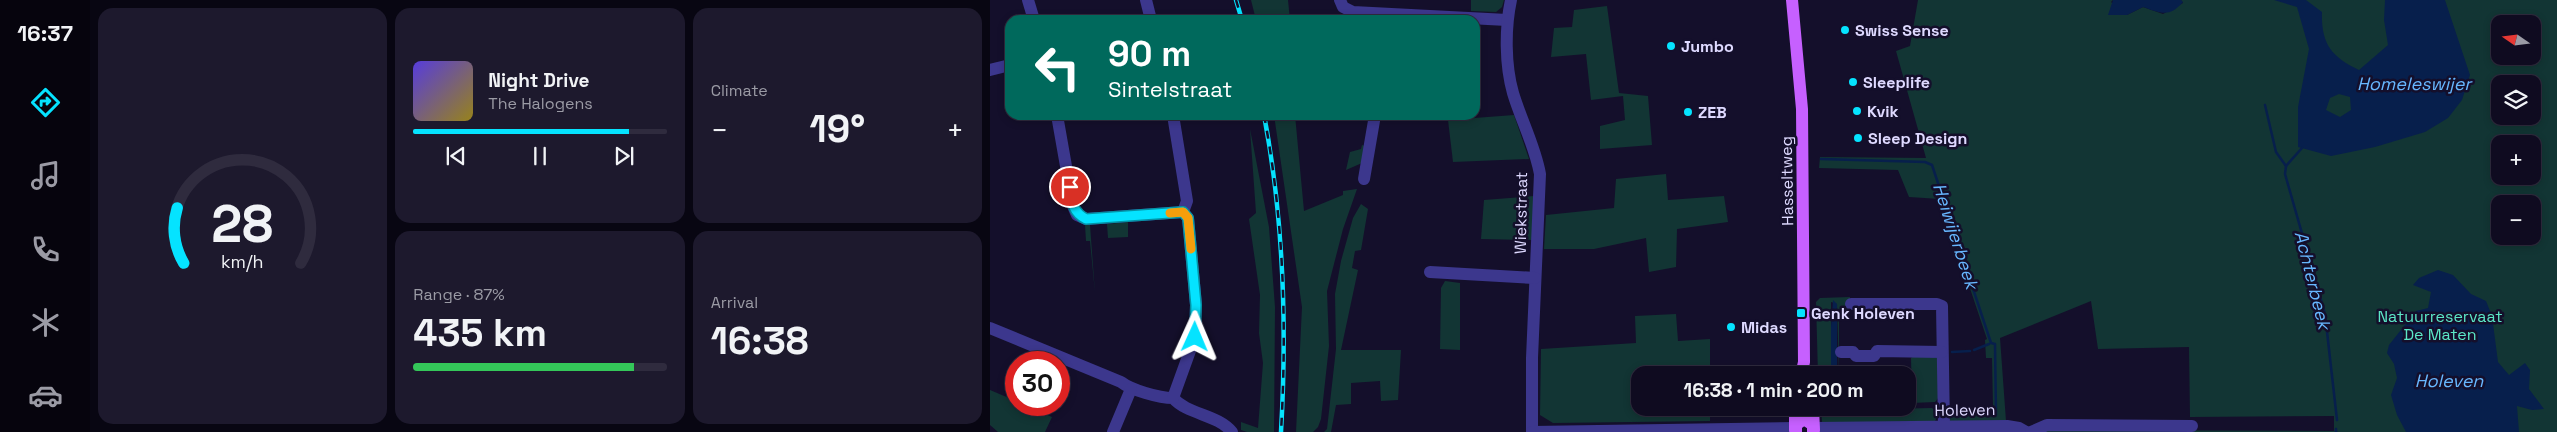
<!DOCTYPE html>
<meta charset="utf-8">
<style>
:root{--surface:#0f0b20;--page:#1d192d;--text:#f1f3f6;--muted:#9b9ba5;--line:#2f2b3e;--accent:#05e3ff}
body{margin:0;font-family:"Space Grotesk",sans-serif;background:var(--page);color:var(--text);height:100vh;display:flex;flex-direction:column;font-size:19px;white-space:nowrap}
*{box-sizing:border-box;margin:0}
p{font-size:16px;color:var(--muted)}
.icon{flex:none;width:28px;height:28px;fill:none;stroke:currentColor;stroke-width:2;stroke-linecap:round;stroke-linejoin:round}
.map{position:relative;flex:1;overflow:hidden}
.sheet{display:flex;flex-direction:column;gap:8px;padding:8px;background:#080612;width:900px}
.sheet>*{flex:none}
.banner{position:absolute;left:15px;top:15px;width:475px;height:105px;border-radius:15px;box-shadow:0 2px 8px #0003,0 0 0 1px var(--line);background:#00695c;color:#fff;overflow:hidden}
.needle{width:32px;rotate:284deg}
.controls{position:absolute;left:1501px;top:15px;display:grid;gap:10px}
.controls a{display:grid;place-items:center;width:50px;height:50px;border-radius:10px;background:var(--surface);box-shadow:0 2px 8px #0003,0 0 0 1px var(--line);font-size:25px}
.speed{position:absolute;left:15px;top:351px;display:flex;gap:10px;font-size:25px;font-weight:700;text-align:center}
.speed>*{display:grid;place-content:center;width:65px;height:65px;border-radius:50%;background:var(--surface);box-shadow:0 2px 8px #0003,0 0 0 1px var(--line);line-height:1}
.speed .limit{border:8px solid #d22;background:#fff;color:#111}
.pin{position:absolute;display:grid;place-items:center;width:42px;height:42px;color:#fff;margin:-21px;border:2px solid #fff;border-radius:50%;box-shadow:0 1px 5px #0007}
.me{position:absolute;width:55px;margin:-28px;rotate:1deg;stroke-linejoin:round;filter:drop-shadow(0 0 4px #0008)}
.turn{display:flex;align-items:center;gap:18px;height:105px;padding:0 20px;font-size:22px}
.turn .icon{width:65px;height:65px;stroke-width:2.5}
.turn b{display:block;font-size:35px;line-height:42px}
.big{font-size:38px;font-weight:800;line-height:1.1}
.sheet .card{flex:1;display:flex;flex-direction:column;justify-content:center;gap:8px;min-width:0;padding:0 18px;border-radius:15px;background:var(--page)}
.sheet .dial{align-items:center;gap:0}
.dial svg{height:130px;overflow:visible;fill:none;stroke:var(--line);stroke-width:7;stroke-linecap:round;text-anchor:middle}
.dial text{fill:var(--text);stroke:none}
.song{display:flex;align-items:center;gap:15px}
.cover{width:60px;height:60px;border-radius:8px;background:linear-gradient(135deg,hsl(250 70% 55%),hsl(50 70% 35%))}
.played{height:5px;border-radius:2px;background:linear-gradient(90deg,var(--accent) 85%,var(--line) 85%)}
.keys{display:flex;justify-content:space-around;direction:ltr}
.heat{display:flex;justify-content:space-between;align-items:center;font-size:28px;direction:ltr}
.charge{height:8px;border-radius:4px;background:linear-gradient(90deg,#34c759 87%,var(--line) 0)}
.sheet .tiles{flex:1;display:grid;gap:8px;grid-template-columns:repeat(3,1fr)}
.card:first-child{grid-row:span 2}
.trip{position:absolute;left:641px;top:366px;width:285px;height:50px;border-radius:15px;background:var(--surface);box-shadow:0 2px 8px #0003,0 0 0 1px var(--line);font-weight:800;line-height:50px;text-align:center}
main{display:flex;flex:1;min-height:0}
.menu{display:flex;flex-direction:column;width:90px;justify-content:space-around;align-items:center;background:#06040d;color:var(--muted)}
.menu .icon{width:35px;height:35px}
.menu .selected{color:var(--accent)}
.menu b{font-size:22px;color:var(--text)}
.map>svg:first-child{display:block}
.green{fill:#123534;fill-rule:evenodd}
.water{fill:#071f4c;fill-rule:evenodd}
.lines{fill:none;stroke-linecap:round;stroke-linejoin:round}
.stream{stroke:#071f4c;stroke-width:2.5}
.minor{stroke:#3c378d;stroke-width:12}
.major{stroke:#c660ff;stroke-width:12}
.rail-casing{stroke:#05e3ff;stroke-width:4.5}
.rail{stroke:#140f2b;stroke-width:2.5;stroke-dasharray:8;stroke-linecap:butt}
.route-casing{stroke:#0394a6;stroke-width:12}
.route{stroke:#05e3ff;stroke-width:9}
.slow{stroke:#f59e0b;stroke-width:9}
.poi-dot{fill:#05e3ff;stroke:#140f2b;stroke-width:2}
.labels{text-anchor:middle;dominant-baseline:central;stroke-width:5;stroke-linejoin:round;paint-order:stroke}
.poi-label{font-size:16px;font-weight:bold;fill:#ded9ff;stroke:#140f2b;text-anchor:start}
.street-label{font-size:16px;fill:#ded9ff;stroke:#140f2b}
.park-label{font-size:16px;fill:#5ce8c7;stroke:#140f2b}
.water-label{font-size:18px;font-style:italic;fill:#67b7ff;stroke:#140f2b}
</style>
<main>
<nav class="menu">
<b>16:37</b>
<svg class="icon selected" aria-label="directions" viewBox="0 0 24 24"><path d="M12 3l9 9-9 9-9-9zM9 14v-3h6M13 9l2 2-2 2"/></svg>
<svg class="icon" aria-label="music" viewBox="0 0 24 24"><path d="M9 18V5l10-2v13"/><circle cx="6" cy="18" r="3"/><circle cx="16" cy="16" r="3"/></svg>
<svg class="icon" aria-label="phone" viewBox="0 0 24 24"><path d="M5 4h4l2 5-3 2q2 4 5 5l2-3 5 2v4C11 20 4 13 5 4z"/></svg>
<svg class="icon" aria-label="climate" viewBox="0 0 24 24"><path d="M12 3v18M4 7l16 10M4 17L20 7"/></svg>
<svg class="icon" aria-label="car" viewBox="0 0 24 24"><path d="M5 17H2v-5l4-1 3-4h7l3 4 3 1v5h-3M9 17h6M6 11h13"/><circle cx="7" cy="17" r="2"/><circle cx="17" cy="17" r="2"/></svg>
</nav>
<section class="sheet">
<div class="tiles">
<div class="card dial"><svg viewBox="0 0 100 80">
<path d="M14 69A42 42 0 1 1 86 69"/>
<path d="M14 69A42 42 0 0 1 10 35" stroke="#05e3ff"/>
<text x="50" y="56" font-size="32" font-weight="700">28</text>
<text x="50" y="72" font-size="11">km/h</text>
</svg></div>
<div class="card">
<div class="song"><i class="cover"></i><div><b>Night Drive</b><p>The Halogens</p></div></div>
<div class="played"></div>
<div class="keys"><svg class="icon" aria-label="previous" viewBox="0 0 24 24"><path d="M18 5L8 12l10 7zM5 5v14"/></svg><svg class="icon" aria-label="pause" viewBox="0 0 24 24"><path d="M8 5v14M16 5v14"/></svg><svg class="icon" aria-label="next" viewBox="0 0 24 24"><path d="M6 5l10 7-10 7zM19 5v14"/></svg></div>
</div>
<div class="card"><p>Climate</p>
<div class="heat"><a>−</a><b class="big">19°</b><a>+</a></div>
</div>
<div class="card"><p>Range · 87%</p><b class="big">435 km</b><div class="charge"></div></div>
<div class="card"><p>Arrival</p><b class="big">16:38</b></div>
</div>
</section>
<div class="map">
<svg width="1567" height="432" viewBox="0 0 1567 432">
<rect width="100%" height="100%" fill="#140f2b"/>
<g class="green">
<polygon points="261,0 298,0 300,20 266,20"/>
<polygon points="481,0 514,0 512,7 506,12 481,11"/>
<path d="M928,0H1123L1121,2L1137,15L1153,7L1173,14L1193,3L1191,0H1567V432H1048V430L1344,431V416L1200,417L1199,347L1108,349L1101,301L1010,338L1016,421H960L957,418L959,407H1003L1002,358H996L995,340L997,339L950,199L919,197L908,170L829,168L830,157L936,158L906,51L920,46ZM1510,24H1542V56H1510ZM1510,84H1542V116H1510ZM1510,144H1542V176H1510ZM1510,204H1542V236H1510Z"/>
<polygon points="617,6 629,93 658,96 662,145 610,149 610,126 635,120 633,96 601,100 596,54 561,57 564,28 582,27 584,10"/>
<polygon points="284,115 305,115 314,211 353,195 353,191 367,189 353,229 337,291 339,346 331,419 328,427 323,432 306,432 312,307"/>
<polygon points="524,115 539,159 463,162 458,120"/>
<polygon points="260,129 279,227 285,307 284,432 257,432 251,430 251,422 268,428 273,363 269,333 270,295 259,219 266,213"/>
<polygon points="372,145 375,146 372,163 356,170 360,152 371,149"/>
<polygon points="676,174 678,200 734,196 738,222 687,229 686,267 659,272 656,238 604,249 554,249 556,215 624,208 626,179"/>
<polygon points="544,196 542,240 491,239 494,200"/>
<polygon points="371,204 378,209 371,250 365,251 362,268 368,270 351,350 411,350 408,400 391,401 390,381 361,383 361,404 346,405 341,432 334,432 337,429 346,349 345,294 351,261 363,218"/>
<polygon points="138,222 138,237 118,238 117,224"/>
<polygon points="95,225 100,225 105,293 100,241 96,241"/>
<polygon points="455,281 470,283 470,350 450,349 451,288"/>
<polygon points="860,297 860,311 849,312 849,375 847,304 841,302 841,375 828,375 826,302 830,298"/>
<polygon points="686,314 688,341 720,339 720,375 650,375 650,408 720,408 720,421 563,423 550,415 551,349 646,343 645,316"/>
<polygon points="927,354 949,358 949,397 945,402 922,403 921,358"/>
<polygon points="0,390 26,401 26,405 35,405 62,417 55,432 8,432 0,425"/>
<polygon points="831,408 848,408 849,410 942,408 949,414 945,421 837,424 832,422"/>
</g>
<g class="water">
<path d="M1123,0H1191L1193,2C1179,18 1171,13 1153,7L1137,15H1118Z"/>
<path d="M1284,0H1316L1332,12C1331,43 1341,57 1369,70L1398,45L1394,20L1395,0H1455L1480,75L1472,100L1458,118L1435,132L1385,147L1341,156L1308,147V107L1319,49L1307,7ZM1349,94L1360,97L1361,110L1350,117L1336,110L1340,98Z"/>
<polygon points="1448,270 1463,275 1481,294 1496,301 1502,316 1508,362 1519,375 1535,363 1540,370 1539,389 1554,409 1542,410 1527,406 1529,432 1416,432 1407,415 1401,395 1407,378 1404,364 1397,353 1399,345 1426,311 1438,308 1441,292 1423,285 1429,278"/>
<polygon points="843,300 847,304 847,375 841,375 841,327"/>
</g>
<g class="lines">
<g class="stream">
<polyline points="1275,105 1286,152 1296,166"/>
<polyline points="1312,148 1296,166 1295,174 1335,314 1347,420"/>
<polyline points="831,159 935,162 942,165 1001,343 1005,344 1006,415"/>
<polyline points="984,350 999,344"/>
<polyline points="962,352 980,351"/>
<polyline points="1346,429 1346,432"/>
</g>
<g class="minor">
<polyline points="38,0 44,20"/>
<polyline points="156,0 161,20"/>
<polyline points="350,0 353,7 363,12 517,20"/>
<path d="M521,0C515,28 515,65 523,93C531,120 545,146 550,174L542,358V432"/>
<polyline points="0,70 20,65"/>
<polyline points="67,115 83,206 87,215 96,219 193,212"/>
<polyline points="374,179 385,115"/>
<polyline points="440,272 545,278"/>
<polyline points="861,304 947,304 952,306 954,427"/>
<path d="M0,328L131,382C141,390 169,398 183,398C198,415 227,414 242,432"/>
<polyline points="851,352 863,352 866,356 884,356 887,351 952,352"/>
<polyline points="183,398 205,337 206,305 198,218 193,212 197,201 183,115"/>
<polyline points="824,428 1017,426 1029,428 1036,432"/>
<polyline points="123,432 141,389"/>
<polyline points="542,432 805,428"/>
<polyline points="1041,432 1057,425 1202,426"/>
</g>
<g class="major">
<polyline points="802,0 812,109 814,362 811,375"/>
<polyline points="823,408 824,430"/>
<polyline points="805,430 805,408"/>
<polyline points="806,432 806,425 814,419 823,425 823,432"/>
</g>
<g class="rail-casing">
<g id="rail">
<polyline points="246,0 252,20"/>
<path d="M274,115C294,220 297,326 291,432"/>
</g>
</g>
<use href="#rail" class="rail"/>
</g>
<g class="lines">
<g class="route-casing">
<path id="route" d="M80,187C82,201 82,212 96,219L193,212L198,218L206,305L205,337"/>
</g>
<use href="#route" class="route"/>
<polyline class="slow" points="180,213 193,212 198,218 201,249"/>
</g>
<g class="poi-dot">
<circle cx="855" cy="30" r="5"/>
<circle cx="681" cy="46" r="5"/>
<circle cx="863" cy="82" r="5"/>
<circle cx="867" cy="111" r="5"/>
<circle cx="698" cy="112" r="5"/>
<circle cx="868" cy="138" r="5"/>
<rect x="806" y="308" width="10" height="10" rx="2.5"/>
<circle cx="741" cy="327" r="5"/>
</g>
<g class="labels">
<g class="poi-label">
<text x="865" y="30">Swiss Sense</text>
<text x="691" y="46">Jumbo</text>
<text x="873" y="82">Sleeplife</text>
<text x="877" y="111">Kvik</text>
<text x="708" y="112">ZEB</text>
<text x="878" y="138">Sleep Design</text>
<text x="821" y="313">Genk Holeven</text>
<text x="751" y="327">Midas</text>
</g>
<g class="street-label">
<text transform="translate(797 181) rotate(-91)">Hasseltweg</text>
<text transform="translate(531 213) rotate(-89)">Wiekstraat</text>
<text transform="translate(975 410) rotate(-1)">Holeven</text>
</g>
<g class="park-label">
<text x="1450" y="316">Natuurreservaat<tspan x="1450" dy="18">De Maten</tspan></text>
</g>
<g class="water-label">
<text x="1424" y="83">Homeleswijer</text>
<text transform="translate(966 236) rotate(72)">Heiwijerbeek</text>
<text transform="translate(1323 280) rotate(76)">Achterbeek</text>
<text x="1459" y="380">Holeven</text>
</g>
</g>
</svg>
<div class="controls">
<a><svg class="needle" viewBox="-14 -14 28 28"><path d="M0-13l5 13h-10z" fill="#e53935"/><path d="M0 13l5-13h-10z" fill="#9b9ba5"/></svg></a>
<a><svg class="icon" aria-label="layers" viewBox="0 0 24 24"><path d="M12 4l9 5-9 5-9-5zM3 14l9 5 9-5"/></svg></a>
<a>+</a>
<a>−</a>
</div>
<div class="speed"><div class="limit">30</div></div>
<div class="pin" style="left:80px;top:187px;background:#d93025"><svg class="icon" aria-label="arrive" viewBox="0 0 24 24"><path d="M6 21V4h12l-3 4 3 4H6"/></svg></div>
<svg class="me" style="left:205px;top:337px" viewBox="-20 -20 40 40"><path d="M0-17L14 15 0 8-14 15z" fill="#05e3ff" stroke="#fff" stroke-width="4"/></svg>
<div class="trip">16:38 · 1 min · 200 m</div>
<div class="banner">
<div class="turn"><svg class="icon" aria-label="left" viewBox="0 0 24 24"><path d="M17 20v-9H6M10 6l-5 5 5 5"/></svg><div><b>90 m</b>Sintelstraat</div></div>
</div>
</div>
</main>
